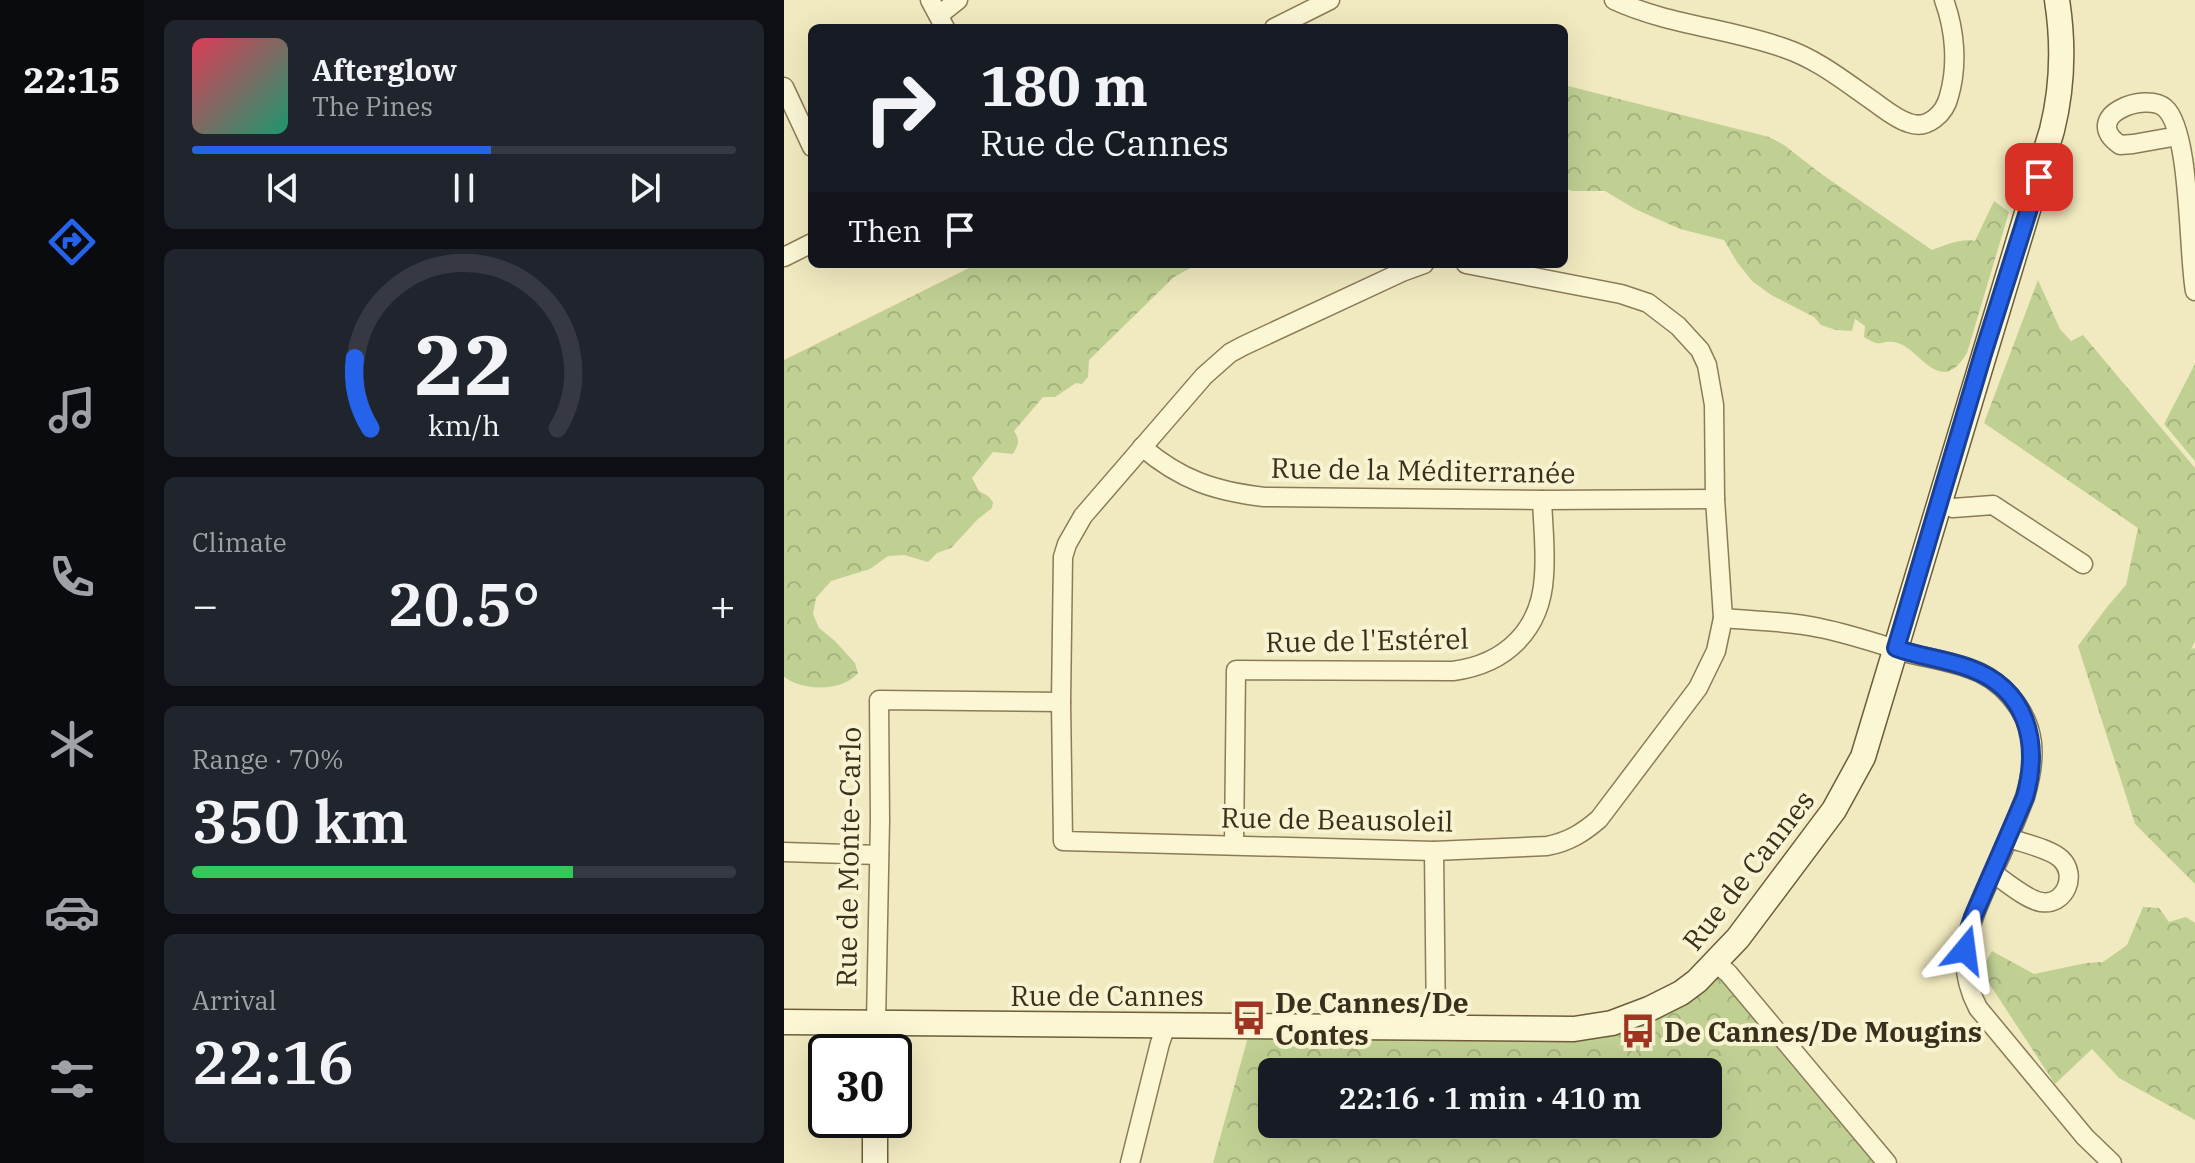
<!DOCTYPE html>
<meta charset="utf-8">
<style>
:root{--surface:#171b24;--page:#20242c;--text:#f1f3f6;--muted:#9ea1a6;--line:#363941;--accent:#2563eb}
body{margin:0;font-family:"IBM Plex Serif",serif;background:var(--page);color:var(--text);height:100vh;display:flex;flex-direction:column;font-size:30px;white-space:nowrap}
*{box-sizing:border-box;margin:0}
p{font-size:26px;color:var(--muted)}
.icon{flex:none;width:44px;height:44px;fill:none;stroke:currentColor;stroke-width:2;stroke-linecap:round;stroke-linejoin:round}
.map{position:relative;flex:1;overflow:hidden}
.side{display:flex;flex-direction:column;gap:20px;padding:20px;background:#0d0f14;width:640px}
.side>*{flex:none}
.guide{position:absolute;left:24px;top:24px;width:760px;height:244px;border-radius:12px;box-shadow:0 8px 32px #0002;background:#171b24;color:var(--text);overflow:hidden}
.speed{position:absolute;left:24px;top:1034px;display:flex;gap:16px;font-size:40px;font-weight:700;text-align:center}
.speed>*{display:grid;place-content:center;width:104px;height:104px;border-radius:50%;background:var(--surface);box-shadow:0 8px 32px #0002;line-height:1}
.speed .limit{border:4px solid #111;border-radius:12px;background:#fff;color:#111}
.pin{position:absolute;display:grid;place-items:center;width:68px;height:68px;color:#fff;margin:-34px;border-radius:16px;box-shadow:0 4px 12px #0006}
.me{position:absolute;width:88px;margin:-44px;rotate:16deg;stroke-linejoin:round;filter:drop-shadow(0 0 6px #0008)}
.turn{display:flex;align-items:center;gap:28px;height:168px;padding:0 40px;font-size:36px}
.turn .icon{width:104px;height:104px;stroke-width:2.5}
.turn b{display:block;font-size:56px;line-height:68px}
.then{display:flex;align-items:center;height:76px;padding:0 40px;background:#0003;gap:16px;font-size:30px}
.big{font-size:60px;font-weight:600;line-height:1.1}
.side .card{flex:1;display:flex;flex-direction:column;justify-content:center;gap:12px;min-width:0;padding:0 28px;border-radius:12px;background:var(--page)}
.side .dial{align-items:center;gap:0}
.dial svg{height:208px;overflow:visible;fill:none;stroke:var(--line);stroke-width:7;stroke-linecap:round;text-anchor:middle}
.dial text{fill:var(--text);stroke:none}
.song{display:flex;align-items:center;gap:24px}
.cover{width:96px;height:96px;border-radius:12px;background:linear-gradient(135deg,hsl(350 70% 55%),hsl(160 70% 35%))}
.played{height:8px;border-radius:4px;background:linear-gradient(90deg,var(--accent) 55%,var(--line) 55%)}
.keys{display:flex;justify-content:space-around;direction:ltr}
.heat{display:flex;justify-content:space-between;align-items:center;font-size:44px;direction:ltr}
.charge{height:12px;border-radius:6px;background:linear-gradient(90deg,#34c759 70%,var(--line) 0)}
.trip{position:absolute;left:474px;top:1058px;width:464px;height:80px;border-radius:12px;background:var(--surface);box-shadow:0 8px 32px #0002;font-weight:600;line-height:80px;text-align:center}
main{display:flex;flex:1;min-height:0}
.dock{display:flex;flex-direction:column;width:144px;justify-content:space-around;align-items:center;background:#090b0e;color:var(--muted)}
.dock .icon{width:56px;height:56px}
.dock .selected{color:var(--accent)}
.dock b{font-size:36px;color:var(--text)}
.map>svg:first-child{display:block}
.forest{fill:url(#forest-crowns);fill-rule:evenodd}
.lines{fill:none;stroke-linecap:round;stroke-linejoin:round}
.street-casing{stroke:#8c7b57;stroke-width:21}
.secondary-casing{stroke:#6e5c3a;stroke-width:27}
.street{stroke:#fbf6d4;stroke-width:18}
.secondary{stroke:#fbf6d4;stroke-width:24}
.route-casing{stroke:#184099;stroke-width:20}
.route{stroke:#2563eb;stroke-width:14}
.labels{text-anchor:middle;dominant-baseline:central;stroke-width:8;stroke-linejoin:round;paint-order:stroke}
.street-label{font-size:28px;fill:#3a2f1c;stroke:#f8f3d1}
.poi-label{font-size:28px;font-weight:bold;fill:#3a2f1c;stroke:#f8f3d1;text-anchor:start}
</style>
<main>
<nav class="dock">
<b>22:15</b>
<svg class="icon selected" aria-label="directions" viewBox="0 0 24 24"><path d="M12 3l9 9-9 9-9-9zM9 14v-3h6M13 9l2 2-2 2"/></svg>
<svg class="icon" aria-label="music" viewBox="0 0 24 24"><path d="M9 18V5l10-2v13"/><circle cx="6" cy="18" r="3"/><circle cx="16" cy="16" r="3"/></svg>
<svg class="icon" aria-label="phone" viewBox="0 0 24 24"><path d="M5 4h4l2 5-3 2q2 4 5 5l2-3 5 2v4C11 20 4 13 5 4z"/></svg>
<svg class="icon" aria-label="climate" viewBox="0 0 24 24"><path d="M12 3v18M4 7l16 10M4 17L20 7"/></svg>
<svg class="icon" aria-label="car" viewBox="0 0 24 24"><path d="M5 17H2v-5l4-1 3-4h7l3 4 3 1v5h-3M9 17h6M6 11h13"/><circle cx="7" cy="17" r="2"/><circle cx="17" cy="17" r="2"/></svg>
<svg class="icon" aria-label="filters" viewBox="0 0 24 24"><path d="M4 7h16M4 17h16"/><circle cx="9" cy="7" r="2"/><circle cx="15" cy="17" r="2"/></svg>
</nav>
<section class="side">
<div class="card">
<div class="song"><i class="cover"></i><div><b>Afterglow</b><p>The Pines</p></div></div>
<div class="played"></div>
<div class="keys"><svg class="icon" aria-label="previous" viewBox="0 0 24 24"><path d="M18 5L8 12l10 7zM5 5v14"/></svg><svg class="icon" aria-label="pause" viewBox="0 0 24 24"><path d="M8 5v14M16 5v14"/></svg><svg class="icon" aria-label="next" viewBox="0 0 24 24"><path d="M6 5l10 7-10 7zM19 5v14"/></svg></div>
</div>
<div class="card dial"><svg viewBox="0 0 100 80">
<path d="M14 69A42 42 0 1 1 86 69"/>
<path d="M14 69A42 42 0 0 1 8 42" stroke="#2563eb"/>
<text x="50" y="56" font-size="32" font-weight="700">22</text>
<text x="50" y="72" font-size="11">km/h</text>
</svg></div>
<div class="card"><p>Climate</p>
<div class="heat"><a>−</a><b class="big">20.5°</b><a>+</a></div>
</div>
<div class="card"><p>Range · 70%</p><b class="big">350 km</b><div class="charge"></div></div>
<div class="card"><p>Arrival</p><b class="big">22:16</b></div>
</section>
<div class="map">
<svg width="1411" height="1163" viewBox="0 0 1411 1163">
<defs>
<pattern id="forest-crowns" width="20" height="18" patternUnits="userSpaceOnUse" patternTransform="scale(2)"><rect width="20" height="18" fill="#c0d093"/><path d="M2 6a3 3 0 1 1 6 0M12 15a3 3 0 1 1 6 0" fill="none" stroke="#a6b37e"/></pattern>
</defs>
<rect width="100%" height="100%" fill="#f1eac0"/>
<g class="forest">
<path d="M780,85L985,137L1000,145L1036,173L1148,250C1162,245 1177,238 1191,241L1210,201L1225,212L1183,353C1155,400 1135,345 1110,342C1095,340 1099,349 1080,337L1081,326L1071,319L1068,331L1052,330L1037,325L1030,317L987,295L968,281L953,262L940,240L896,229L851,209L821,191H788L780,188Z"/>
<path d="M193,264H414L390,277L305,360L304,377L298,384L292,383L271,397H259L230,431C236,440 235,444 229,454L209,452L188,478L195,491L204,496L209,502L208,508L194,519L167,548L153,553L144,562L120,555L104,556L86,569L47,581L32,598L29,614L35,628L51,641L71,663L74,673C58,692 19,691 0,677V360Z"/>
<polygon points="1254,280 1276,329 1287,341 1299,335 1411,468 1411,642 1407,649 1411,648 1411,884 1351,824 1294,646 1323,607 1342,585 1354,528 1200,423"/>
<polygon points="1411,364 1411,461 1380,424"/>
<polygon points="1359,907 1375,908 1385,922 1402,917 1411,923 1411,1120 1335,1078 1308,1049 1271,1084 1197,971 1208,951 1250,974 1302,963 1319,962 1343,945"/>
<path d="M932,963L1103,1163H429L467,1026H809ZM488,1072H924V1124H488Z"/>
</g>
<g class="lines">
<g class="street-casing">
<g id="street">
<polyline points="146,0 161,28"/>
<path d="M830,0C884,25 944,28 1000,48C1033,59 1060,81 1089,101C1099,108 1112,119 1125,123C1144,130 1161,113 1165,96C1174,65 1171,30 1160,0"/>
<polyline points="155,15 174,0"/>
<polyline points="490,28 546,0"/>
<polyline points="0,87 28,147"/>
<path d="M1394,136L1349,144L1336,145C1295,116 1362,91 1381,108C1407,131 1404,254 1411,291"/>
<polyline points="0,257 28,243"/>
<path d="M640,264L618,272L459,346L446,353L420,376L299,516L283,544L279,557L277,702L279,841L650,851L763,846C784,842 799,833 815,819L914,688L932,651L939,618L931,499L930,405L923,365L916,350L894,326L864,303L837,294L682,264"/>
<path d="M358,447C397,480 430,491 480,497L758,500L931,499"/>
<polyline points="1155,503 1169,508 1209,505 1299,564"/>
<path d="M939,618C971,621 1005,621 1036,628C1066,634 1095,644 1124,653C1144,658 1164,661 1184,668C1216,678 1244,709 1248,743C1250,762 1246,780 1241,797C1231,823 1221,847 1209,872C1188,920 1167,957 1194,1008L1301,1137L1328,1163"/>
<path d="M450,845L452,670L669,671C722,664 757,630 760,576C762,551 759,525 758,500"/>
<polyline points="650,851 652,1029"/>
<polyline points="0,852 95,855"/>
<path d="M1209,873C1221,881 1243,900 1257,902C1281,906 1294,875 1277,859C1267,849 1239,843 1225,838"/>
<polyline points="932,963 944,973 1103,1163"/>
<polyline points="92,1023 96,820 95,700 277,702"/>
<polyline points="346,1163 376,1043 382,1026"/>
</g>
</g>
<g class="secondary-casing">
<g id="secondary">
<path d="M0,1022L790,1029L828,1023L865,1009L897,993L913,981L954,938L1050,810L1079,757L1268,130C1279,86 1280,45 1273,0"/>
<polyline points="92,1023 92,1052"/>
<polyline points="91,1163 91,1120"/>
</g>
</g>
<use href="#street" class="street"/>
<use href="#secondary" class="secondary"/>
</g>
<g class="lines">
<g class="route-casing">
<path id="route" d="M1181,950L1183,935L1189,917L1241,797C1256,743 1244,689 1185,668C1161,659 1136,657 1112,648L1199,354L1255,177"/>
</g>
<use href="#route" class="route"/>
</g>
<defs>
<g id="bus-bare" transform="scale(2.76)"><path d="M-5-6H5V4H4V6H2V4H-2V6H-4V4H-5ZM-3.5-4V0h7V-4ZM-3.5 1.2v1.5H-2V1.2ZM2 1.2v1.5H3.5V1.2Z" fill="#a03422" stroke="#f8f3d1" stroke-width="2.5" paint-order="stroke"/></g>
</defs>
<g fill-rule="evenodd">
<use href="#bus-bare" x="465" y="1018"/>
<use href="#bus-bare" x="854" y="1031"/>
</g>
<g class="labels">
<g class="street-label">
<text transform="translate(639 470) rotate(1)">Rue de la Méditerranée</text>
<text transform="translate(583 640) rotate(-1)">Rue de l'Estérel</text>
<text transform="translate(553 819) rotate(1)">Rue de Beausoleil</text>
<text transform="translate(64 857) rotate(-89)">Rue de Monte-Carlo</text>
<text transform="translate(964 870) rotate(-52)">Rue de Cannes</text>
<text x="323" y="995">Rue de Cannes</text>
</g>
<g class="poi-label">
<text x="491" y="1002">De Cannes/De<tspan x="491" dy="32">Contes</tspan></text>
<text x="880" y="1031">De Cannes/De Mougins</text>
</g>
</g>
</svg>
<div class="speed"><div class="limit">30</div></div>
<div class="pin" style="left:1255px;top:177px;background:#d93025"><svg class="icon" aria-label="arrive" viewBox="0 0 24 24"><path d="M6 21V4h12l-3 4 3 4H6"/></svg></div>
<svg class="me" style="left:1181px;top:950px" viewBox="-20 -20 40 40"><path d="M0-17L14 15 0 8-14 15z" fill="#2563eb" stroke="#fff" stroke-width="4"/></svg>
<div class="trip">22:16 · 1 min · 410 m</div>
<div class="guide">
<div class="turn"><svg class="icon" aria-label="right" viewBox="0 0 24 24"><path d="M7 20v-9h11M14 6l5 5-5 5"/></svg><div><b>180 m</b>Rue de Cannes</div></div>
<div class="then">Then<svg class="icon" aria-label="arrive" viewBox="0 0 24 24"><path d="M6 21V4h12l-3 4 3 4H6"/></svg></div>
</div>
</div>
</main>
